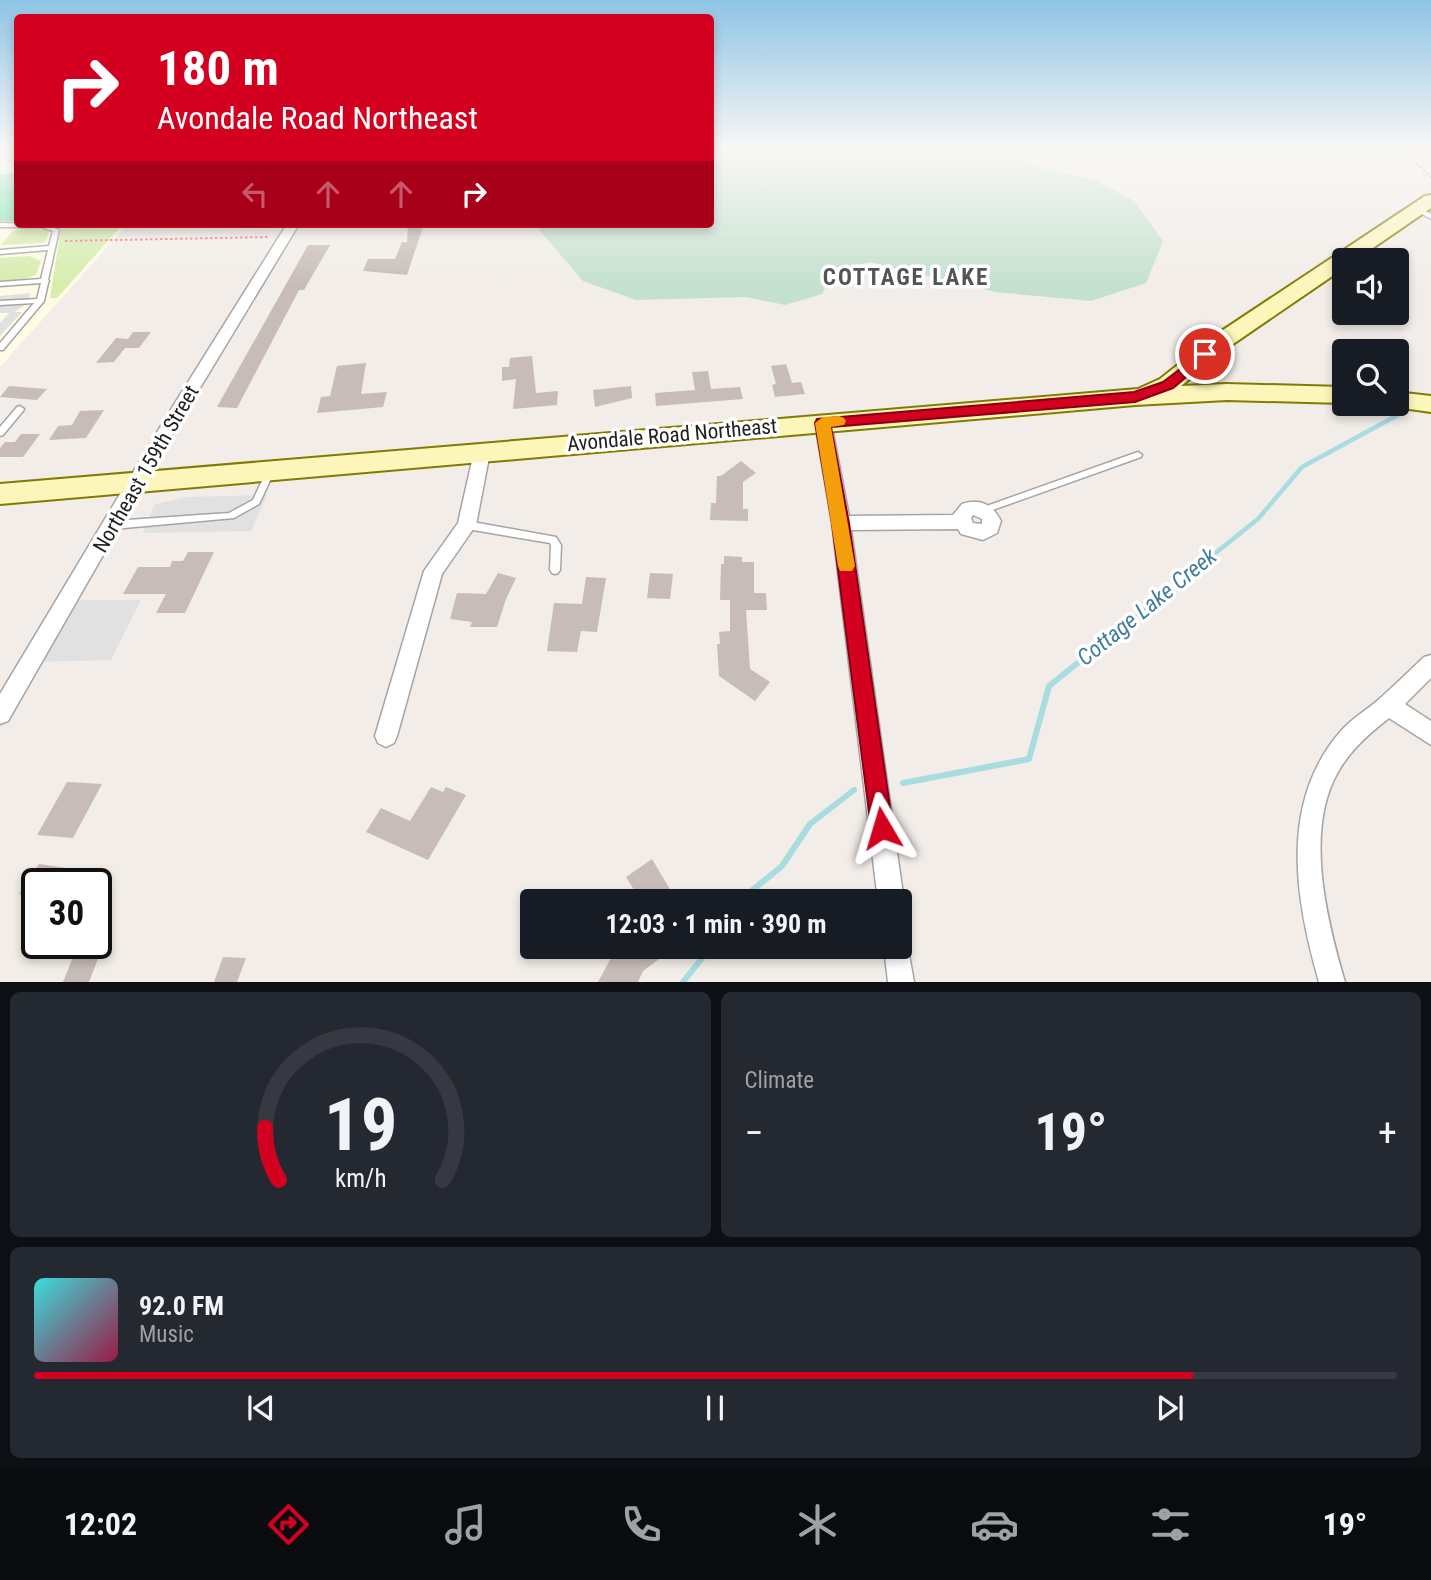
<!DOCTYPE html>
<meta charset="utf-8">
<style>
:root{--surface:#171b24;--page:#242831;--text:#f1f3f6;--muted:#9ea1a6;--line:#363941;--accent:#d3001f}
body{margin:0;font-family:"Roboto Condensed",sans-serif;background:var(--page);color:var(--text);height:100vh;display:flex;flex-direction:column;font-size:26px;white-space:nowrap}
*{box-sizing:border-box;margin:0}
p{font-size:23px;color:var(--muted)}
.icon{flex:none;width:38px;height:38px;fill:none;stroke:currentColor;stroke-width:2;stroke-linecap:round;stroke-linejoin:round}
.map{position:relative;height:982px;overflow:hidden}
.side{display:flex;flex-direction:column;gap:10px;padding:10px;background:#0d0f14;flex:1}
.side>*{flex:none}
.banner{position:absolute;left:14px;top:14px;width:700px;height:214px;border-radius:7px;box-shadow:0 4px 10px #0003;background:#d3001f;color:#fff;overflow:hidden}
.tools{position:absolute;left:1332px;top:248px;display:grid;gap:14px}
.tools a{display:grid;place-items:center;width:77px;height:77px;border-radius:7px;background:var(--surface);box-shadow:0 4px 10px #0003;font-size:35px}
.speed{position:absolute;left:21px;top:868px;display:flex;gap:14px;font-size:35px;font-weight:700;text-align:center}
.speed>*{display:grid;place-content:center;width:91px;height:91px;border-radius:50%;background:var(--surface);box-shadow:0 4px 10px #0003;line-height:1}
.speed .limit{border:4px solid #111;border-radius:10px;background:#fff;color:#111}
.pin{position:absolute;display:grid;place-items:center;width:60px;height:60px;color:#fff;margin:-30px;border:4px solid #fff;border-radius:50%;box-shadow:0 2px 7px #0007}
.me{position:absolute;width:77px;margin:-38px;rotate:353deg;stroke-linejoin:round;filter:drop-shadow(0 0 5px #0008)}
.turn{display:flex;align-items:center;gap:24px;height:147px;padding:0 28px;font-size:32px}
.turn .icon{width:91px;height:91px;stroke-width:2.5}
.turn b{display:block;font-size:49px;line-height:60px}
.lanes{display:flex;align-items:center;height:66px;padding:0 28px;background:#0003;justify-content:center;gap:35px;direction:ltr}
.lanes .off{opacity:.35}
.big{font-size:52px;font-weight:700;line-height:1.1}
.side .widget{flex:1;display:flex;flex-direction:column;justify-content:center;gap:10px;min-width:0;padding:0 24px;border-radius:10px;background:var(--page)}
.side .dial{align-items:center;gap:0}
.dial svg{height:182px;overflow:visible;fill:none;stroke:var(--line);stroke-width:7;stroke-linecap:round;text-anchor:middle}
.dial text{fill:var(--text);stroke:none}
.song{display:flex;align-items:center;gap:21px}
.cover{width:84px;height:84px;border-radius:10px;background:linear-gradient(135deg,hsl(180 70% 55%),hsl(340 70% 35%))}
.played{height:7px;border-radius:4px;background:linear-gradient(90deg,var(--accent) 85%,var(--line) 85%)}
.keys{display:flex;justify-content:space-around;direction:ltr}
.heat{display:flex;justify-content:space-between;align-items:center;font-size:38px;direction:ltr}
.side .tiles{flex:1;display:grid;gap:10px;grid-template-columns:1fr 1fr}
.widget:last-child{grid-column:span 2}
.trip{position:absolute;left:520px;top:889px;width:392px;height:70px;border-radius:7px;background:var(--surface);box-shadow:0 4px 10px #0003;font-weight:700;line-height:70px;text-align:center}
.dock{display:flex;height:112px;justify-content:space-around;align-items:center;background:#090b0e;color:var(--muted)}
.dock .icon{width:49px;height:49px}
.dock .on{color:var(--accent)}
.dock b{font-size:32px;color:var(--text)}
.map>svg:first-child{display:block}
.education{fill:#fffbe4}
.grass{fill:#d6edac}
.wetland{fill:#c4e1cf}
.pitch{fill:#83e4b0}
.parking{fill:#e1e1e1}
.lines{fill:none;stroke-linecap:round;stroke-linejoin:round}
.stream-far1{stroke:#a7dce1;stroke-width:4.5}
.stream{stroke:#a7dce1;stroke-width:6}
.building{fill:#c7bcb7}
.lane-casing{stroke:#a5a5a5;stroke-width:3}
.street-casing{stroke:#a5a5a5;stroke-width:3}
.secondary-casing{stroke:#817c00;stroke-width:4}
.path{stroke:#ff6c72;stroke-width:2;stroke-dasharray:2.5 2.5;stroke-linecap:butt}
.lane{fill:#fff;fill-rule:evenodd}
.street{fill:#fff;fill-rule:evenodd}
.secondary{fill:#fdf6bb;fill-rule:evenodd}
.route{fill:#d3001f;stroke:#890014;stroke-width:2}
.slow{fill:#f59e0b}
.labels{text-anchor:middle;dominant-baseline:central;stroke-width:7;stroke-linejoin:round;paint-order:stroke}
.street-label{font-size:21px;fill:#212121;stroke:#fff}
.far-district-label{font-size:23px;font-weight:bold;letter-spacing:2px;fill:#545454;stroke:#fff}
.water-label{font-size:23px;font-style:italic;fill:#407d9e;stroke:#fff}
</style>
<div class="map">
<svg width="1431" height="982" viewBox="0 0 1431 982">
<rect width="100%" height="100%" fill="#f2ede8"/>
<polygon class="education" points="0,163 17,164 18,224 128,224 0,367"/>
<g class="grass">
<polygon points="53,224 123,224 57,298 50,298 61,229"/>
<polygon points="30,228 49,231 47,239 43,243 1,245 13,231"/>
<polygon points="29,256 41,261 36,275 24,279 0,281 0,258"/>
</g>
<polygon class="wetland" points="711,149 987,149 1045,169 1097,181 1134,201 1163,241 1146,283 1091,301 996,292 869,262 832,273 822,294 785,305 746,297 636,300 583,281 534,224 710,224"/>
<polygon class="pitch" points="17,172 17,221 0,221 0,175"/>
<g class="parking">
<polygon points="31,293 24,306 14,312 22,312 0,336 0,323 9,313 0,313 0,296"/>
<polygon points="267,495 251,531 143,533 155,504 189,497"/>
<polygon points="68,600 141,600 111,660 31,662"/>
</g>
<g class="lines">
<polyline class="stream-far1" points="1128,623 1258,519 1302,467 1407,410"/>
<g class="stream">
<polyline points="903,783 1029,759 1049,686 1130,621"/>
<polyline points="739,901 782,866 810,824 854,790"/>
<polyline points="683,982 711,947"/>
</g>
</g>
<g class="building">
<polygon points="408,224 424,224 407,275 363,271 368,259 395,259 402,242 407,242"/>
<polygon points="308,245 330,245 304,290 299,290 237,408 217,407"/>
<polygon points="133,332 151,332 139,348 125,348 114,362 96,363 116,338 128,339"/>
<polygon points="532,356 536,393 558,391 557,405 513,409 516,379 502,381 502,367 509,367 510,358"/>
<polygon points="366,363 361,394 387,392 383,407 317,413 321,397 330,396 337,366"/>
<polygon points="786,364 792,383 801,382 805,394 775,397 772,385 776,384 771,366"/>
<polygon points="708,371 711,389 740,387 743,399 656,406 655,393 695,390 692,372"/>
<polygon points="9,386 47,389 37,400 0,397"/>
<polygon points="631,386 632,398 595,407 593,390"/>
<polygon points="104,410 86,438 49,440 58,426 72,425 80,411"/>
<polygon points="21,434 40,434 23,457 0,457 0,448 5,442 15,442"/>
<polygon points="741,461 756,473 743,482 743,509 748,509 748,521 710,520 711,503 716,503 717,476 721,476"/>
<polygon points="188,552 214,552 185,613 156,613 166,594 123,594 138,567 170,567 172,561 183,561"/>
<polygon points="724,556 742,557 742,562 754,562 754,593 766,593 767,610 746,610 750,669 770,682 755,701 719,676 717,644 720,644 719,632 730,631 730,600 720,600 721,564 724,564"/>
<polygon points="498,573 516,578 506,599 497,627 470,627 472,622 450,619 457,593 486,594"/>
<polygon points="650,573 673,574 670,599 647,598"/>
<polygon points="586,577 606,578 597,632 581,631 577,652 547,651 554,603 582,604"/>
<polygon points="67,782 102,784 73,838 37,835"/>
<polygon points="431,787 443,792 446,787 466,795 428,860 366,832 381,808 410,821"/>
<polygon points="652,859 677,901 641,901 626,877"/>
<polygon points="39,864 80,870 71,884 37,884 37,897 19,894"/>
<polygon points="617,947 675,947 643,971 638,982 598,982"/>
<polygon points="99,956 89,982 63,982 73,957"/>
<polygon points="223,957 246,958 237,982 214,982"/>
</g>
<g class="lines">
<g class="lane-casing">
<g id="lane">
<polygon points="1415,208 1419,208 1431,214 1431,219 1415,210"/>
<polygon points="0,223 45,224 59,230 48,280 49,281 48,283 44,301 3,350 0,350 0,343 34,303 0,305 0,301 37,299 41,283 0,286 0,282 41,279 48,250 0,254 0,250 49,246 53,231 41,227 0,227"/>
<polygon points="20,406 24,409 23,411 3,435 0,436 0,427 17,407"/>
<polygon points="1138,452 1142,455 1141,457 987,512 981,512 980,510 981,508"/>
<polygon points="271,467 275,470 259,504 234,518 113,529 110,528 108,525 110,522 113,521 229,513 253,500 268,468"/>
<polygon points="467,521 556,537 561,545 560,570 558,573 555,574 552,573 550,570 551,545 550,543 467,529 464,528 462,525 464,522"/>
</g>
</g>
<g class="street-casing">
<g id="street">
<polygon points="287,224 299,224 177,426 8,721 0,724 0,694 165,419"/>
<path d="M823,417L831,423L849,516L953,515L962,504C980,498 993,505 1001,521L997,533L983,540L961,534L958,529L851,530L904,901L900,910V901H878L832,523L815,423ZM973,515L982,519V524L973,523L971,518Z"/>
<polygon points="482,446 490,452 476,525 442,574 397,736 394,743 386,747 378,743 375,736 424,571 458,523 474,452"/>
<path d="M1431,655V678L1405,704L1431,721V745L1389,718C1369,734 1351,749 1338,772C1304,831 1327,921 1345,982H1319C1295,899 1279,803 1340,732C1350,720 1365,711 1377,701C1393,687 1408,672 1424,657Z"/>
<polygon points="900,935 906,938 914,982 888,982 884,947 900,947"/>
</g>
</g>
<g class="secondary-casing">
<g id="secondary">
<polygon points="1431,195 1431,208 1354,261 1344,261 1344,268 1233,344 1181,386 1227,384 1344,387 1344,403 1227,400 1135,405 0,504 0,484 1138,389 1160,379 1217,334 1425,196"/>
<polygon points="1396,392 1431,396 1431,412 1388,406 1396,404"/>
</g>
</g>
<g class="path">
<polyline points="1401,149 1431,177"/>
<polyline points="65,241 268,237"/>
</g>
<use href="#lane" class="lane"/>
<use href="#street" class="street"/>
<use href="#secondary" class="secondary"/>
</g>
<linearGradient id="sky" x2="0" y2="1"><stop stop-color="#8ec4e5"/><stop offset="0.52" stop-color="#f9f7f5"/><stop offset="1" stop-color="#f9f7f5" stop-opacity="0"/></linearGradient>
<rect width="1431" height="287" fill="url(#sky)"/>
<polygon class="route" points="1205,350 1210,351 1210,357 1173,388 1135,402 831,427 849,523 893,828 890,836 882,839 874,836 871,828 832,523 815,423 817,419 1134,392 1163,382"/>
<polygon class="slow" points="839,416 844,418 846,421 844,425 831,427 855,566 852,571 840,571 838,566 815,423 823,417"/>
<g class="labels">
<g class="street-label">
<text transform="translate(672 435) rotate(-5)">Avondale Road Northeast</text>
<text transform="translate(146 469) rotate(-60)">Northeast 159th Street</text>
</g>
<g class="far-district-label">
<text x="906" y="277">COTTAGE LAKE</text>
</g>
<g class="water-label">
<text transform="translate(1147 607) rotate(-39)">Cottage Lake Creek</text>
</g>
</g>
</svg>
<div class="tools">
<a><svg class="icon" aria-label="sound" viewBox="0 0 24 24"><path d="M4 9h4l5-4v14l-5-4H4zM17 9q2 3 0 6"/></svg></a>
<a><svg class="icon" aria-label="search" viewBox="0 0 24 24"><circle cx="10" cy="10" r="6"/><path d="M15 15l6 6"/></svg></a>
</div>
<div class="speed"><div class="limit">30</div></div>
<div class="pin" style="left:1205px;top:354px;background:#d93025"><svg class="icon" aria-label="arrive" viewBox="0 0 24 24"><path d="M6 21V4h12l-3 4 3 4H6"/></svg></div>
<svg class="me" style="left:882px;top:828px" viewBox="-20 -20 40 40"><path d="M0-17L14 15 0 8-14 15z" fill="#d3001f" stroke="#fff" stroke-width="4"/></svg>
<div class="trip">12:03 · 1 min · 390 m</div>
<div class="banner">
<div class="turn"><svg class="icon" aria-label="right" viewBox="0 0 24 24"><path d="M7 20v-9h11M14 6l5 5-5 5"/></svg><div><b>180 m</b>Avondale Road Northeast</div></div>
<div class="lanes"><svg class="icon off" aria-label="left" viewBox="0 0 24 24"><path d="M17 20v-9H6M10 6l-5 5 5 5"/></svg><svg class="icon off" aria-label="ahead" viewBox="0 0 24 24"><path d="M12 20V5M6 11l6-6 6 6"/></svg><svg class="icon off" aria-label="ahead" viewBox="0 0 24 24"><path d="M12 20V5M6 11l6-6 6 6"/></svg><svg class="icon" aria-label="right" viewBox="0 0 24 24"><path d="M7 20v-9h11M14 6l5 5-5 5"/></svg></div>
</div>
</div>
<section class="side">
<div class="tiles">
<div class="widget dial"><svg viewBox="0 0 100 80">
<path d="M14 69A42 42 0 1 1 86 69"/>
<path d="M14 69A42 42 0 0 1 8 46" stroke="#d3001f"/>
<text x="50" y="56" font-size="32" font-weight="700">19</text>
<text x="50" y="72" font-size="11">km/h</text>
</svg></div>
<div class="widget"><p>Climate</p>
<div class="heat"><a>−</a><b class="big">19°</b><a>+</a></div>
</div>
<div class="widget">
<div class="song"><i class="cover"></i><div><b>92.0 FM</b><p>Music</p></div></div>
<div class="played"></div>
<div class="keys"><svg class="icon" aria-label="previous" viewBox="0 0 24 24"><path d="M18 5L8 12l10 7zM5 5v14"/></svg><svg class="icon" aria-label="pause" viewBox="0 0 24 24"><path d="M8 5v14M16 5v14"/></svg><svg class="icon" aria-label="next" viewBox="0 0 24 24"><path d="M6 5l10 7-10 7zM19 5v14"/></svg></div>
</div>
</div>
</section>
<nav class="dock">
<b>12:02</b>
<svg class="icon on" aria-label="directions" viewBox="0 0 24 24"><path d="M12 3l9 9-9 9-9-9zM9 14v-3h6M13 9l2 2-2 2"/></svg>
<svg class="icon" aria-label="music" viewBox="0 0 24 24"><path d="M9 18V5l10-2v13"/><circle cx="6" cy="18" r="3"/><circle cx="16" cy="16" r="3"/></svg>
<svg class="icon" aria-label="phone" viewBox="0 0 24 24"><path d="M5 4h4l2 5-3 2q2 4 5 5l2-3 5 2v4C11 20 4 13 5 4z"/></svg>
<svg class="icon" aria-label="climate" viewBox="0 0 24 24"><path d="M12 3v18M4 7l16 10M4 17L20 7"/></svg>
<svg class="icon" aria-label="car" viewBox="0 0 24 24"><path d="M5 17H2v-5l4-1 3-4h7l3 4 3 1v5h-3M9 17h6M6 11h13"/><circle cx="7" cy="17" r="2"/><circle cx="17" cy="17" r="2"/></svg>
<svg class="icon" aria-label="filters" viewBox="0 0 24 24"><path d="M4 7h16M4 17h16"/><circle cx="9" cy="7" r="2"/><circle cx="15" cy="17" r="2"/></svg>
<b>19°</b>
</nav>
